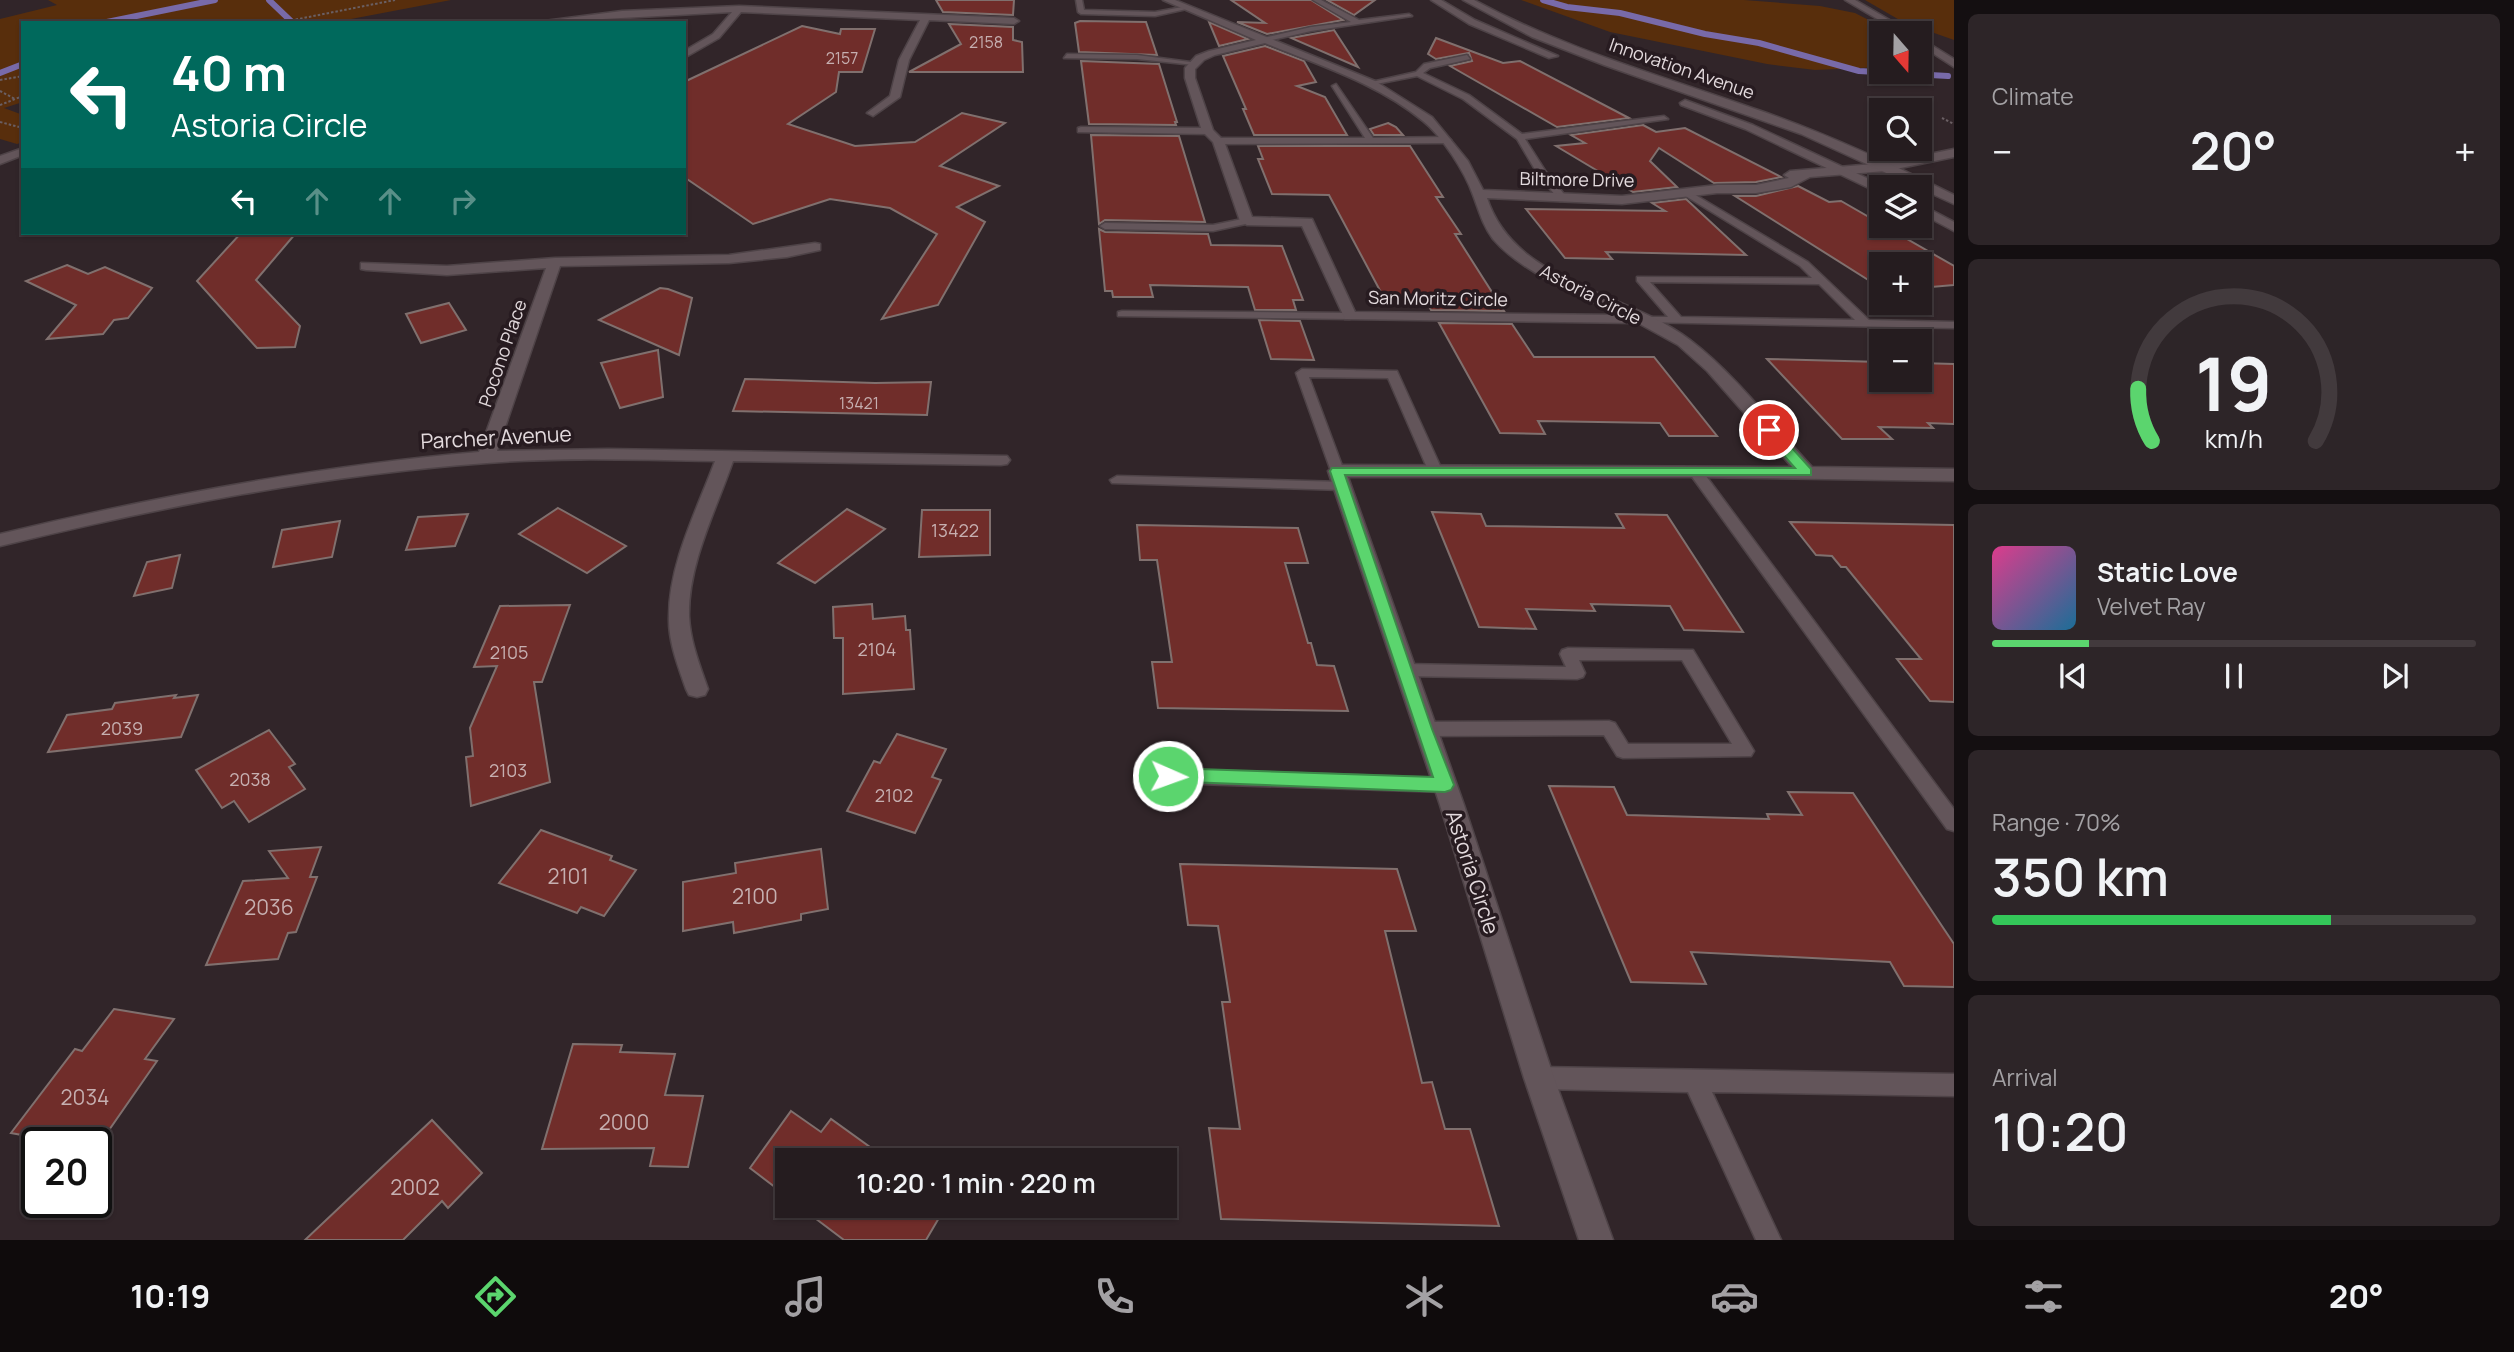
<!DOCTYPE html>
<meta charset="utf-8">
<style>
:root{--surface:#251c1f;--page:#2d2528;--text:#f1f3f6;--muted:#a3a1a4;--line:#423a3d;--accent:#5bd56e}
body{margin:0;font-family:Manrope,sans-serif;background:var(--page);color:var(--text);height:100vh;display:flex;flex-direction:column;font-size:26px;white-space:nowrap}
*{box-sizing:border-box;margin:0}
p{font-size:23px;color:var(--muted)}
.icon{flex:none;width:38px;height:38px;fill:none;stroke:currentColor;stroke-width:2;stroke-linecap:round;stroke-linejoin:round}
.map{position:relative;flex:1;overflow:hidden}
.details{display:flex;flex-direction:column;gap:14px;padding:14px;background:#140f11;width:560px}
.details>*{flex:none}
.hud{position:absolute;left:21px;top:21px;width:665px;height:214px;border-radius:0px;box-shadow:0 2px 5px #0004,0 0 0 2px var(--line);background:#00695c;color:#fff;overflow:hidden}
.needle{width:46px;rotate:160deg}
.controls{position:absolute;left:1869px;top:21px;display:grid;gap:14px}
.controls a{display:grid;place-items:center;width:63px;height:63px;border-radius:0px;background:var(--surface);box-shadow:0 2px 5px #0004,0 0 0 2px var(--line);font-size:35px}
.speed{position:absolute;left:21px;top:1127px;display:flex;gap:14px;font-size:35px;font-weight:700;text-align:center}
.speed>*{display:grid;place-content:center;width:91px;height:91px;border-radius:50%;background:var(--surface);box-shadow:0 2px 5px #0004,0 0 0 2px var(--line);line-height:1}
.speed .limit{border:4px solid #111;border-radius:10px;background:#fff;color:#111}
.pin{position:absolute;display:grid;place-items:center;width:60px;height:60px;color:#fff;margin:-30px;border:4px solid #fff;border-radius:50%;box-shadow:0 2px 7px #0007}
.me{position:absolute;width:77px;margin:-38px;rotate:92deg;stroke-linejoin:round;filter:drop-shadow(0 0 5px #0008)}
.turn{display:flex;align-items:center;gap:24px;height:147px;padding:0 35px;font-size:32px}
.turn .icon{width:91px;height:91px;stroke-width:2.5}
.turn b{display:block;font-size:49px;line-height:60px}
.lanes{display:flex;align-items:center;height:66px;padding:0 35px;background:#0003;justify-content:center;gap:35px;direction:ltr}
.lanes .off{opacity:.35}
.big{font-size:52px;font-weight:600;line-height:1.1}
.details .card{flex:1;display:flex;flex-direction:column;justify-content:center;gap:10px;min-width:0;padding:0 24px;border-radius:10px;background:var(--page)}
.details .dial{align-items:center;gap:0}
.dial svg{height:182px;overflow:visible;fill:none;stroke:var(--line);stroke-width:7;stroke-linecap:round;text-anchor:middle}
.dial text{fill:var(--text);stroke:none}
.song{display:flex;align-items:center;gap:21px}
.cover{width:84px;height:84px;border-radius:10px;background:linear-gradient(135deg,hsl(330 70% 55%),hsl(200 70% 35%))}
.played{height:7px;border-radius:4px;background:linear-gradient(90deg,var(--accent) 20%,var(--line) 20%)}
.keys{display:flex;justify-content:space-around;direction:ltr}
.heat{display:flex;justify-content:space-between;align-items:center;font-size:38px;direction:ltr}
.charge{height:10px;border-radius:5px;background:linear-gradient(90deg,#34c759 70%,var(--line) 0)}
.trip{position:absolute;left:775px;top:1148px;width:402px;height:70px;border-radius:0px;background:var(--surface);box-shadow:0 2px 5px #0004,0 0 0 2px var(--line);font-weight:600;line-height:70px;text-align:center}
.menu{display:flex;height:112px;justify-content:space-around;align-items:center;background:#0f0b0c;color:var(--muted)}
.menu .icon{width:49px;height:49px}
.menu .active{color:var(--accent)}
.menu b{font-size:32px;color:var(--text)}
main{display:flex;flex:1;min-height:0}
.map>svg:first-child{display:block}
.green{fill:#582e0c}
.lines{fill:none;stroke-linecap:round;stroke-linejoin:round}
.stream{stroke:#786aa9;stroke-width:6}
.building{fill:#702d2a;stroke:#80706e;stroke-width:2}
.lane-casing{stroke:#4e4347;stroke-width:3}
.street-casing{stroke:#4e4347;stroke-width:3}
.secondary-casing{stroke:#4e4347;stroke-width:3}
.path{stroke:#6a5f63;stroke-width:2;stroke-dasharray:2.5 2;stroke-linecap:butt}
.lane{fill:#63555a;fill-rule:evenodd}
.street{fill:#63555a;fill-rule:evenodd}
.secondary{fill:#63555a;fill-rule:evenodd}
.route{fill:#5bd56e;stroke:#3b8a48;stroke-width:2}
.labels{text-anchor:middle;dominant-baseline:central;stroke-width:7;stroke-linejoin:round;paint-order:stroke}
.far-number-label{font-size:16px;fill:#c6afb0}
.far-street-label{font-size:18px;fill:#e3dadd;stroke:#271b20}
.number-label{font-size:18px;fill:#c6afb0}
.street-label{font-size:21px;fill:#e3dadd;stroke:#271b20}
.near-number-label{font-size:21px;fill:#c6afb0}
</style>
<main>
<div class="map">
<svg width="1954" height="1240" viewBox="0 0 1954 1240">
<rect width="100%" height="100%" fill="#312529"/>
<g class="green">
<polygon points="48,0 451,0 330,23 23,23 23,102 4,108 23,115 23,142 17,144 0,139 0,19 57,5"/>
<polygon points="1521,0 1744,0 1820,6 1855,13 1894,33 1881,33 1881,67 1815,70 1767,64 1610,32"/>
<polygon points="1865,0 1954,0 1954,40 1903,22"/>
</g>
<g class="lines">
<g class="stream">
<polyline points="269,0 293,23"/>
<polyline points="1543,0 1567,7 1620,13 1705,34 1759,43 1859,71 1948,76"/>
<polyline points="102,23 215,0"/>
<polyline points="0,73 23,64"/>
</g>
</g>
<g class="building">
<polygon points="936,0 1014,0 1013,15 943,12"/>
<polygon points="1231,0 1311,0 1343,20 1267,34 1237,22 1265,23"/>
<polygon points="1327,0 1375,0 1354,15"/>
<polygon points="1080,21 1146,22 1157,55 1079,52 1075,23"/>
<polygon points="1209,22 1248,39 1219,46"/>
<polygon points="949,24 1013,27 1013,40 1022,42 1023,72 909,72 961,44"/>
<polygon points="802,26 840,34 841,29 875,29 862,72 839,72 836,92 788,124 855,146 915,142 962,113 1005,123 940,166 999,186 957,207 985,222 938,305 882,319 937,234 890,208 830,199 753,224 684,177 684,82"/>
<polygon points="1334,30 1358,67 1291,38"/>
<polygon points="1436,38 1503,63 1520,61 1629,118 1557,127 1450,66 1472,61 1469,53 1436,59 1428,54"/>
<polygon points="1265,46 1304,61 1316,82 1297,86 1325,97 1347,135 1254,135 1243,109 1246,109 1223,56"/>
<polygon points="1081,61 1159,64 1177,122 1175,122 1176,125 1089,124"/>
<polygon points="1388,123 1396,127 1403,135 1374,135 1370,129"/>
<polygon points="1643,125 1656,132 1685,128 1781,177 1756,182 1714,183 1659,148 1650,161 1677,187 1633,192 1556,146 1585,143 1571,135"/>
<polygon points="1091,135 1179,136 1205,222 1105,220 1099,224"/>
<polygon points="1258,146 1410,146 1443,197 1436,197 1461,234 1455,234 1504,311 1431,310 1427,303 1397,302 1395,298 1384,298 1329,195 1272,194 1258,159 1263,159"/>
<polygon points="1798,186 1829,202 1841,201 1954,266 1954,285 1920,288 1920,264 1881,264 1881,288 1735,196 1756,196"/>
<polygon points="1686,199 1746,255 1606,252 1612,259 1565,258 1526,209 1665,211 1652,203"/>
<polygon points="1099,229 1105,232 1208,234 1211,245 1282,246 1303,300 1293,300 1296,310 1255,310 1248,287 1195,286 1150,285 1153,297 1113,297 1112,291 1105,291"/>
<polygon points="241,233 296,233 256,280 300,326 295,347 257,348 197,281"/>
<polygon points="67,265 88,274 105,267 152,288 128,318 114,320 103,334 47,339 76,305 26,281"/>
<polygon points="660,288 668,289 692,298 679,355 599,320"/>
<polygon points="449,303 466,330 421,343 406,314"/>
<polygon points="1259,320 1300,321 1314,360 1271,359"/>
<polygon points="1439,323 1512,324 1534,357 1654,357 1717,436 1669,436 1660,423 1538,421 1545,434 1500,433"/>
<polygon points="658,350 663,397 620,408 601,363"/>
<polygon points="1767,359 1881,362 1881,380 1920,380 1920,363 1954,364 1954,424 1928,423 1933,428 1879,427 1892,439 1842,439"/>
<polygon points="745,379 875,383 931,382 927,415 733,411"/>
<polygon points="558,508 626,546 587,573 519,534"/>
<polygon points="847,509 885,529 815,583 778,563"/>
<polygon points="922,510 990,510 990,555 919,557"/>
<polygon points="1432,512 1481,514 1486,526 1624,528 1616,514 1667,515 1743,632 1684,630 1670,606 1591,604 1595,611 1526,609 1536,629 1479,627"/>
<polygon points="468,514 455,546 406,550 418,517"/>
<polygon points="340,521 332,557 273,567 282,530"/>
<polygon points="1790,522 1954,525 1954,702 1930,701 1897,659 1921,659 1846,567 1841,567 1832,556 1816,555"/>
<polygon points="1137,525 1298,528 1308,563 1285,563 1308,643 1311,643 1317,665 1334,666 1348,711 1158,708 1152,662 1172,662 1157,560 1140,560"/>
<polygon points="180,555 172,588 134,596 147,562"/>
<polygon points="872,604 873,619 905,616 906,630 910,630 914,689 843,694 843,638 834,638 833,607"/>
<polygon points="570,605 542,682 534,682 550,782 471,806 466,757 473,756 470,728 497,666 474,667 500,606"/>
<polygon points="176,695 174,698 198,695 181,737 48,752 67,715 112,709 115,703"/>
<polygon points="269,730 295,764 289,767 305,789 249,822 234,801 222,808 196,770"/>
<polygon points="897,734 946,749 932,777 941,780 915,833 847,811 874,761 880,763"/>
<polygon points="1549,786 1614,787 1627,815 1769,819 1767,814 1802,815 1788,792 1853,793 1954,944 1954,987 1904,986 1890,962 1691,952 1706,984 1631,982"/>
<polygon points="541,830 612,856 610,860 636,870 604,916 581,907 577,913 499,883"/>
<polygon points="321,847 310,877 317,877 296,932 288,933 278,959 206,965 243,881 288,878 269,851"/>
<polygon points="821,849 828,909 801,914 801,920 734,933 733,922 683,931 683,882 736,873 735,863"/>
<polygon points="1180,864 1397,869 1416,931 1385,931 1422,1083 1432,1082 1445,1129 1470,1129 1499,1226 1221,1219 1209,1128 1240,1129 1222,1002 1230,1002 1218,926 1188,925"/>
<polygon points="114,1009 174,1019 145,1059 157,1061 100,1143 65,1143 11,1133 75,1049 82,1051"/>
<polygon points="573,1044 622,1045 620,1052 675,1054 665,1095 703,1096 688,1167 650,1166 654,1148 542,1149"/>
<polygon points="791,1111 821,1132 831,1119 888,1160 788,1160 788,1197 750,1168"/>
<polygon points="432,1120 482,1173 448,1208 442,1201 403,1240 305,1240"/>
<polygon points="799,1206 946,1206 926,1240 844,1240"/>
</g>
<g class="lines">
<g class="lane-casing">
<g id="lane">
<polygon points="1076,0 1082,0 1084,10 1155,12 1188,6 1191,8 1155,16 1081,14 1078,12"/>
<polygon points="1313,0 1321,0 1359,20 1409,14 1412,16 1311,31 1263,42 1263,38 1311,27 1351,22"/>
<polygon points="1067,54 1137,55 1198,63 1194,65 1137,59 1064,58"/>
<polygon points="1467,55 1470,59 1430,68 1423,73 1469,95 1522,134 1664,116 1668,119 1525,139 1546,172 1568,199 1560,201 1537,173 1517,139 1463,99 1417,76 1371,85 1367,83 1416,72 1424,64"/>
<polygon points="1336,84 1373,138 1447,137 1451,140 1447,143 1218,144 1214,141 1218,138 1365,138 1332,86"/>
<polygon points="1081,127 1208,128 1212,131 1208,134 1078,132 1078,128"/>
<path d="M1687,190L1808,262L1869,320L1954,322V328L1639,322L1637,320L1643,317H1668L1637,281V277L1812,278L1800,266L1684,195V191ZM1650,282L1819,284L1855,320L1681,317Z"/>
<polygon points="1247,218 1250,219 1250,223 1213,231 1105,229 1100,226 1105,223 1213,225"/>
<polygon points="1122,311 1350,313 1356,316 1350,319 1118,316 1118,312"/>
<polygon points="1302,369 1397,371 1442,470 1440,473 1435,474 1428,470 1388,378 1309,377 1344,471 1337,475 1332,474 1296,373"/>
<polygon points="1695,467 1700,468 1954,809 1954,831 1947,829 1690,474 1688,471"/>
<polygon points="1117,476 1343,482 1350,486 1343,490 1112,483 1110,480"/>
<polygon points="1568,648 1693,650 1751,746 1754,751 1751,756 1623,758 1617,756 1604,735 1424,736 1418,734 1415,729 1418,724 1424,722 1609,721 1615,723 1628,744 1732,744 1682,660 1579,660 1585,673 1583,677 1577,679 1404,676 1398,674 1396,670 1398,666 1404,664 1566,667 1560,654 1562,650"/>
<polygon points="1168,769 1445,778 1451,780 1454,785 1451,790 1445,792 1168,783 1162,781 1159,776 1162,771"/>
<polygon points="1539,1067 1954,1074 1954,1096 1712,1092 1781,1240 1756,1240 1688,1092 1539,1089 1531,1086 1528,1078 1531,1070"/>
</g>
</g>
<g class="street-casing">
<g id="street">
<path d="M1163,0H1175L1375,81L1432,117L1468,161L1483,190L1622,196L1717,185H1756L1789,178L1784,175L1790,171L1886,163L1954,149V157L1886,171L1810,177L1791,187L1756,193H1717L1622,204L1487,198C1515,284 1626,291 1690,340C1736,375 1773,425 1812,467L1954,469V481L1695,477H1348L1464,805L1554,1078L1613,1240H1579L1524,1078L1440,805L1328,471L1337,465L1792,467L1707,371L1678,345L1638,323L1345,319L1302,226L1247,225L1240,221L1213,142L1202,131L1185,78V68L1196,56L1209,51L1256,40ZM1265,43C1318,65 1377,83 1423,121C1442,136 1465,172 1473,195C1479,211 1483,226 1493,239C1522,273 1581,296 1621,315L1355,312L1312,219L1252,217L1224,141L1213,130L1195,78V69L1204,60L1215,55Z"/>
<polygon points="1845,0 1855,0 1912,33 1901,33"/>
<polygon points="739,6 1014,18 1019,21 1014,24 929,20 909,60 900,97 873,116 867,113 890,96 899,60 920,20 741,12 719,38 684,58 684,51 713,34 732,12 529,23 622,11"/>
<polygon points="1920,38 1954,59 1954,67 1920,45"/>
<polygon points="23,148 23,155 0,164 0,156"/>
<path d="M815,243L820,244V250L787,257L729,263L560,266L497,451L608,449L1007,456L1010,460L1007,464L1001,465L733,461C716,510 688,564 689,616C690,641 700,666 708,689L705,695L697,697L689,695L686,689C678,666 668,641 669,616C669,563 697,510 715,461C639,460 563,457 487,463C322,475 160,507 0,546V534C158,496 317,466 479,452L546,268L447,275L366,270L361,269V263L447,266L555,258L729,255Z"/>
</g>
</g>
<g class="secondary-casing">
<g id="secondary">
<polygon points="1431,0 1441,0 1475,20 1558,56 1549,58 1469,24"/>
<path d="M1463,0H1474C1564,49 1662,76 1758,110C1825,133 1890,163 1954,195V204L1801,134L1604,65L1532,37Z"/>
<polygon points="1685,100 1753,125 1886,187 1881,187 1881,193 1877,192 1745,129 1681,105 1680,103"/>
<polygon points="1920,204 1954,222 1954,231 1920,213"/>
</g>
</g>
<g class="path">
<polyline points="278,23 395,0"/>
<polyline points="0,80 23,76"/>
<polyline points="0,91 15,99"/>
<polyline points="0,105 23,96"/>
<polyline points="1942,118 1954,124"/>
<polyline points="0,122 19,127"/>
</g>
<use href="#lane" class="lane"/>
<use href="#street" class="street"/>
<use href="#secondary" class="secondary"/>
</g>
<polygon class="route" points="1769,426 1773,427 1811,469 1811,475 1345,475 1432,729 1454,785 1451,790 1445,792 1162,781 1159,776 1162,770 1168,768 1433,777 1330,471 1332,468 1795,468 1762,430"/>
<g class="labels">
<g class="far-number-label">
<text x="986" y="42">2158</text>
<text x="842" y="58">2157</text>
<text x="859" y="403">13421</text>
</g>
<g class="far-street-label">
<text transform="translate(1682 68) rotate(19)">Innovation Avenue</text>
<text transform="translate(1577 179) rotate(1)">Biltmore Drive</text>
<text transform="translate(1591 294) rotate(27)">Astoria Circle</text>
<text transform="translate(1438 298) rotate(1)">San Moritz Circle</text>
<text transform="translate(502 353) rotate(-71)">Pocono Place</text>
</g>
<g class="number-label">
<text x="955" y="530">13422</text>
<text x="877" y="649">2104</text>
<text x="509" y="652">2105</text>
<text x="122" y="728">2039</text>
<text x="508" y="770">2103</text>
<text x="250" y="779">2038</text>
<text x="894" y="795">2102</text>
</g>
<g class="street-label">
<text transform="translate(496 437) rotate(-3)">Parcher Avenue</text>
<text transform="translate(1473 872) rotate(72)">Astoria Circle</text>
</g>
<g class="near-number-label">
<text x="568" y="876">2101</text>
<text x="755" y="896">2100</text>
<text x="269" y="907">2036</text>
<text x="85" y="1097">2034</text>
<text x="624" y="1122">2000</text>
<text x="415" y="1187">2002</text>
</g>
</g>
</svg>
<div class="controls">
<a><svg class="needle" viewBox="-14 -14 28 28"><path d="M0-13l5 13h-10z" fill="#e53935"/><path d="M0 13l5-13h-10z" fill="#a3a1a4"/></svg></a>
<a><svg class="icon" aria-label="search" viewBox="0 0 24 24"><circle cx="10" cy="10" r="6"/><path d="M15 15l6 6"/></svg></a>
<a><svg class="icon" aria-label="layers" viewBox="0 0 24 24"><path d="M12 4l9 5-9 5-9-5zM3 14l9 5 9-5"/></svg></a>
<a>+</a>
<a>−</a>
</div>
<div class="speed"><div class="limit">20</div></div>
<div class="pin" style="left:1769px;top:430px;background:#d93025"><svg class="icon" aria-label="arrive" viewBox="0 0 24 24"><path d="M6 21V4h12l-3 4 3 4H6"/></svg></div>
<svg class="me" style="left:1168px;top:776px" viewBox="-20 -20 40 40"><circle r="17" fill="#5bd56e" stroke="#fff" stroke-width="3"/><path d="M0-11L8 9 0 5-8 9z" fill="#fff"/></svg>
<div class="trip">10:20 · 1 min · 220 m</div>
<div class="hud">
<div class="turn"><svg class="icon" aria-label="left" viewBox="0 0 24 24"><path d="M17 20v-9H6M10 6l-5 5 5 5"/></svg><div><b>40 m</b>Astoria Circle</div></div>
<div class="lanes"><svg class="icon" aria-label="left" viewBox="0 0 24 24"><path d="M17 20v-9H6M10 6l-5 5 5 5"/></svg><svg class="icon off" aria-label="ahead" viewBox="0 0 24 24"><path d="M12 20V5M6 11l6-6 6 6"/></svg><svg class="icon off" aria-label="ahead" viewBox="0 0 24 24"><path d="M12 20V5M6 11l6-6 6 6"/></svg><svg class="icon off" aria-label="right" viewBox="0 0 24 24"><path d="M7 20v-9h11M14 6l5 5-5 5"/></svg></div>
</div>
</div>
<section class="details">
<div class="card"><p>Climate</p>
<div class="heat"><a>−</a><b class="big">20°</b><a>+</a></div>
</div>
<div class="card dial"><svg viewBox="0 0 100 80">
<path d="M14 69A42 42 0 1 1 86 69"/>
<path d="M14 69A42 42 0 0 1 8 46" stroke="#5bd56e"/>
<text x="50" y="56" font-size="32" font-weight="700">19</text>
<text x="50" y="72" font-size="11">km/h</text>
</svg></div>
<div class="card">
<div class="song"><i class="cover"></i><div><b>Static Love</b><p>Velvet Ray</p></div></div>
<div class="played"></div>
<div class="keys"><svg class="icon" aria-label="previous" viewBox="0 0 24 24"><path d="M18 5L8 12l10 7zM5 5v14"/></svg><svg class="icon" aria-label="pause" viewBox="0 0 24 24"><path d="M8 5v14M16 5v14"/></svg><svg class="icon" aria-label="next" viewBox="0 0 24 24"><path d="M6 5l10 7-10 7zM19 5v14"/></svg></div>
</div>
<div class="card"><p>Range · 70%</p><b class="big">350 km</b><div class="charge"></div></div>
<div class="card"><p>Arrival</p><b class="big">10:20</b></div>
</section>
</main>
<nav class="menu">
<b>10:19</b>
<svg class="icon active" aria-label="directions" viewBox="0 0 24 24"><path d="M12 3l9 9-9 9-9-9zM9 14v-3h6M13 9l2 2-2 2"/></svg>
<svg class="icon" aria-label="music" viewBox="0 0 24 24"><path d="M9 18V5l10-2v13"/><circle cx="6" cy="18" r="3"/><circle cx="16" cy="16" r="3"/></svg>
<svg class="icon" aria-label="phone" viewBox="0 0 24 24"><path d="M5 4h4l2 5-3 2q2 4 5 5l2-3 5 2v4C11 20 4 13 5 4z"/></svg>
<svg class="icon" aria-label="climate" viewBox="0 0 24 24"><path d="M12 3v18M4 7l16 10M4 17L20 7"/></svg>
<svg class="icon" aria-label="car" viewBox="0 0 24 24"><path d="M5 17H2v-5l4-1 3-4h7l3 4 3 1v5h-3M9 17h6M6 11h13"/><circle cx="7" cy="17" r="2"/><circle cx="17" cy="17" r="2"/></svg>
<svg class="icon" aria-label="filters" viewBox="0 0 24 24"><path d="M4 7h16M4 17h16"/><circle cx="9" cy="7" r="2"/><circle cx="15" cy="17" r="2"/></svg>
<b>20°</b>
</nav>
